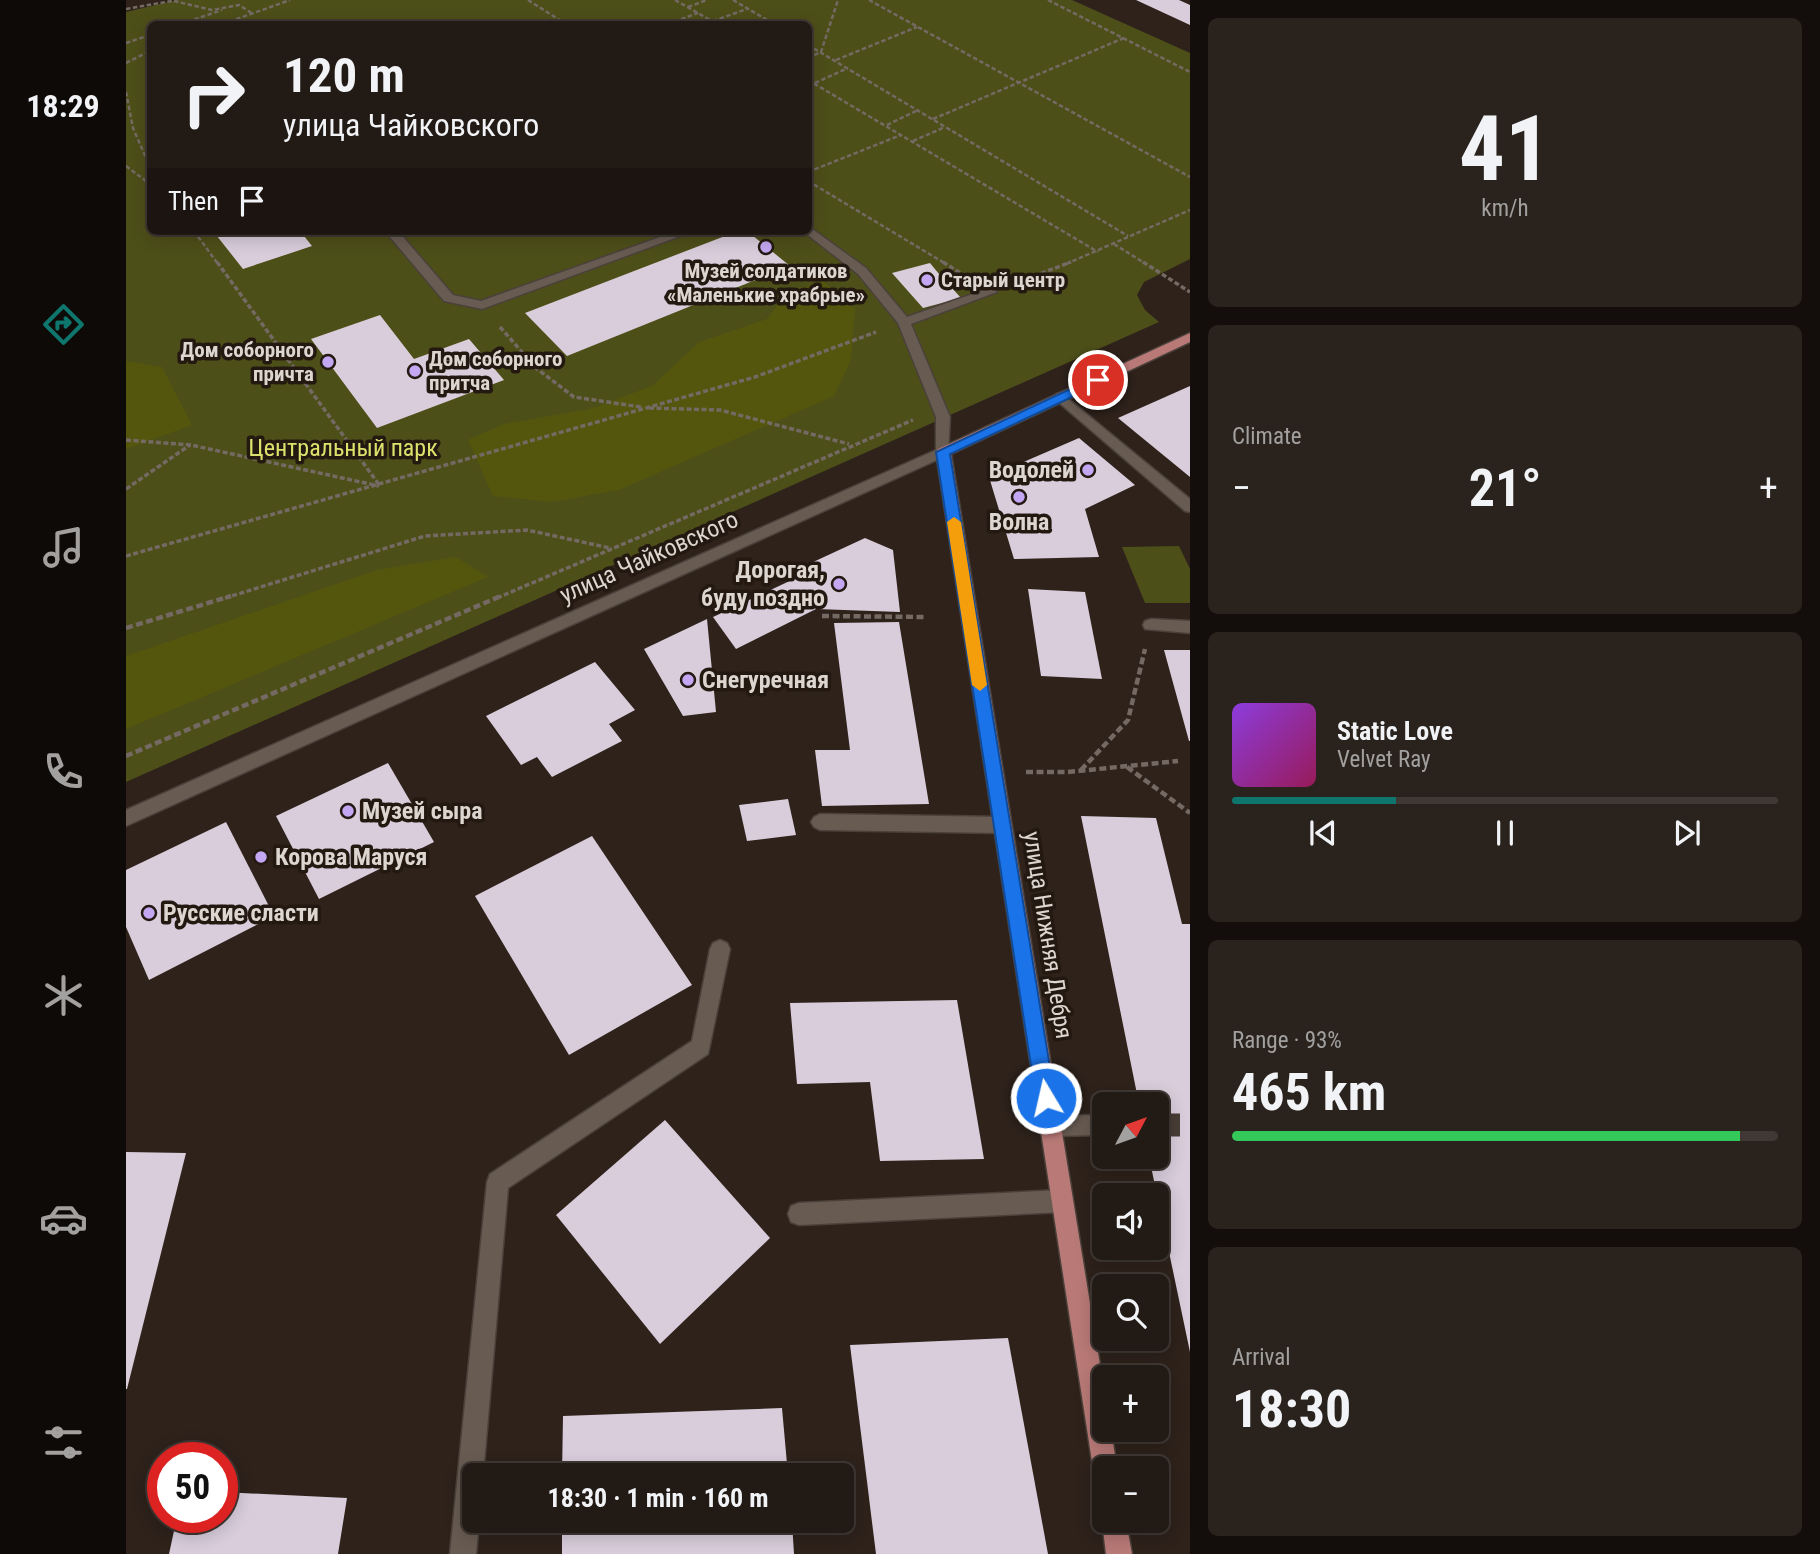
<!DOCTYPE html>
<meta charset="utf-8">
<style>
:root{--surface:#221a14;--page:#2a231d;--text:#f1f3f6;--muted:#a2a1a0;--line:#3f3834;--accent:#0f766e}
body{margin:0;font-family:"Roboto Condensed",sans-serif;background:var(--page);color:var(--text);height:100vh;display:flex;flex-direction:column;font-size:26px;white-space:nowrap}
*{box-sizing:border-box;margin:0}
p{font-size:23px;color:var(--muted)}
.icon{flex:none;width:38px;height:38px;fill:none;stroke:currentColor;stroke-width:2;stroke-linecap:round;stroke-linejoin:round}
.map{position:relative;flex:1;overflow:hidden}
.panel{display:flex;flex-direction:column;gap:18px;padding:18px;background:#130e0b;width:630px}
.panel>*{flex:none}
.banner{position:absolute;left:21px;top:21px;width:665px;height:214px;border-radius:10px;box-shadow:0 4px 18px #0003,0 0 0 2px var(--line);background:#221a14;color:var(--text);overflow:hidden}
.needle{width:46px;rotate:49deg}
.controls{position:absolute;left:966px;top:1092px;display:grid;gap:14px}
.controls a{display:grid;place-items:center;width:77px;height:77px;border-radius:10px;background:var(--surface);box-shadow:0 4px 18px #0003,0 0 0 2px var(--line);font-size:35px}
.speed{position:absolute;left:21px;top:1442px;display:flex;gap:14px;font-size:35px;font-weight:700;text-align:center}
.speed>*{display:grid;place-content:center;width:91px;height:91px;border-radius:50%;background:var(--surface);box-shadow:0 4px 18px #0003,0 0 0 2px var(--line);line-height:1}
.speed .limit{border:10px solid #d22;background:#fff;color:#111}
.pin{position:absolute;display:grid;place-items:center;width:60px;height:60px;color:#fff;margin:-30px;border:4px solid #fff;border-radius:50%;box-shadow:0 2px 7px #0007}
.me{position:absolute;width:77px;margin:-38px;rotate:351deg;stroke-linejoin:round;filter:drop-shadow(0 0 5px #0008)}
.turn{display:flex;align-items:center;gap:24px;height:147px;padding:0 21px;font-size:32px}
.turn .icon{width:91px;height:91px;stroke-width:2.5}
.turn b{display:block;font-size:49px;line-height:60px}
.then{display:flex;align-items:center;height:66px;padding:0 21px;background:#0003;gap:14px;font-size:26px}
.big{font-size:52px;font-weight:700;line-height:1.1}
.panel .card{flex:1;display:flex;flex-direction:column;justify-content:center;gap:10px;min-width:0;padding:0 24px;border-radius:10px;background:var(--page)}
.panel .dial{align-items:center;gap:0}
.dial b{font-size:91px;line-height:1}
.song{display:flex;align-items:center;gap:21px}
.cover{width:84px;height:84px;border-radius:10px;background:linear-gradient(135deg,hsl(270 70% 55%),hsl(330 70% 35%))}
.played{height:7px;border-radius:4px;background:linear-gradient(90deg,var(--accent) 30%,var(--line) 30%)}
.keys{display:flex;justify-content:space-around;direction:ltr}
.heat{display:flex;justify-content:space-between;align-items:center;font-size:38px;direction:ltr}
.charge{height:10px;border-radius:5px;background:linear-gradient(90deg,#34c759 93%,var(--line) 0)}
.trip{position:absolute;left:336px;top:1463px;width:392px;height:70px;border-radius:10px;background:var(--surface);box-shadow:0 4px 18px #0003,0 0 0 2px var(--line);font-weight:700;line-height:70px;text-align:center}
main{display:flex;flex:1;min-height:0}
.dock{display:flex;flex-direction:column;width:126px;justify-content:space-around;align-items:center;background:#0e0a08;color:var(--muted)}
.dock .icon{width:49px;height:49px}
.dock .current{color:var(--accent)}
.dock b{font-size:32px;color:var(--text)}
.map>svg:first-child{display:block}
.green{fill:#4d4f19;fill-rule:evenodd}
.forest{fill:#54560e}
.building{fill:#d9cddb}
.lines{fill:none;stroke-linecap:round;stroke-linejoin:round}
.minor-tunnel{stroke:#483d36;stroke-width:23;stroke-dasharray:23 11;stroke-linecap:butt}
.minor-casing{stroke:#4a413a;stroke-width:3}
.major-casing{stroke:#4a413a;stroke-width:3}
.path-far2{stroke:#746a63;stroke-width:2.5;stroke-dasharray:4.5 2.5;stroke-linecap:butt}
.path-far1{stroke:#746a63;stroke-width:3.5;stroke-dasharray:5 2.5;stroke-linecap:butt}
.path{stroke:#746a63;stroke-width:4.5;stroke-dasharray:7 3.5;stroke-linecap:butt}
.minor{fill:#685b52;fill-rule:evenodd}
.major{fill:#b97a77;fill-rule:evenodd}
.route{fill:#1a73e8;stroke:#114b97;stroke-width:2}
.slow{fill:#f59e0b}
.poi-dot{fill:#c3a7f2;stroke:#241911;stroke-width:2.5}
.labels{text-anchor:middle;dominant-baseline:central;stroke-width:7;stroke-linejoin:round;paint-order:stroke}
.far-poi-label{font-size:21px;font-weight:bold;fill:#ddd6d0;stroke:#241911;text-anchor:start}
.park-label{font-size:24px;fill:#dde26c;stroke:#241911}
.poi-label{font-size:24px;font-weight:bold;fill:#ddd6d0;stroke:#241911;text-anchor:start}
.street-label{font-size:24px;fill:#ddd6d0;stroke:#241911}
</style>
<main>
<nav class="dock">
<b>18:29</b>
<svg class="icon current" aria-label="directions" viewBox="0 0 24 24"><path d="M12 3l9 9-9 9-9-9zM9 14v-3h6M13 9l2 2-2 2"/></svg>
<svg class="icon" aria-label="music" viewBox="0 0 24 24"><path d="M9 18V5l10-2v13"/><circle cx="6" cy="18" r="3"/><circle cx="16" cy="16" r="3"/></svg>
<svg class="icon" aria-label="phone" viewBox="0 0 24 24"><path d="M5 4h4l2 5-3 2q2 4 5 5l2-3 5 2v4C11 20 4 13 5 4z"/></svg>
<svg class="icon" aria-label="climate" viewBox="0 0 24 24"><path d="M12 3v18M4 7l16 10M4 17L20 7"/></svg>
<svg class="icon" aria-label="car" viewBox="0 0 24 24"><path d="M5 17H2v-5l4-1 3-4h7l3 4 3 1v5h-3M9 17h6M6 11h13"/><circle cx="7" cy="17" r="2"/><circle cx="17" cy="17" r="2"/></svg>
<svg class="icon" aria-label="filters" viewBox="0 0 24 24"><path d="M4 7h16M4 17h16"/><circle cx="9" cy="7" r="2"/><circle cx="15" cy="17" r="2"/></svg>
</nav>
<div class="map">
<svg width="1064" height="1554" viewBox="0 0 1064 1554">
<rect width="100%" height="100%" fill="#2e221b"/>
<g class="green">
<path d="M51,0H946L1064,53V259L1018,282L1011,295L1019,310L1033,322L0,782V12ZM24,24H682V231H24Z"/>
<polygon points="1053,546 1064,569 1064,603 1019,603 996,547"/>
</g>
<g class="forest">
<polygon points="698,282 729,309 725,360 708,396 493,490 425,502 367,496 342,440 378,424 464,409 526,386 573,342 641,319 662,291"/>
<polygon points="0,361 36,367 66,425 0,449"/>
<polygon points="330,557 362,577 0,729 0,656 251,570"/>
</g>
<g class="building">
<polygon points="1010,0 1053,0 1064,5 1064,25"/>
<polygon points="87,231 174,231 186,246 117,269"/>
<polygon points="612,231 621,231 664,266 441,356 399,313"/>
<polygon points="804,263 813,274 822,272 835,286 826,288 835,298 797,308 766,273"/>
<polygon points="254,315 288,359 343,339 378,380 251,428 185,339"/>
<polygon points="1064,386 1064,477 992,418"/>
<polygon points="953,438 1009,485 959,509 973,557 888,559 863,477"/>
<polygon points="739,538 767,550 774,612 690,609 610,649 587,617 687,570 685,563"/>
<polygon points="902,589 959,592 976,679 915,676"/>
<polygon points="581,619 590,712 557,716 518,649"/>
<polygon points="773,622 803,804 696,806 689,750 724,750 708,623"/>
<polygon points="1038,650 1064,650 1064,741 1063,741"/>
<polygon points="469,662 509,710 483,724 496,741 426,777 411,757 395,765 360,716"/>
<polygon points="262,763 308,842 193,899 150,816"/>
<polygon points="662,799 670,835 621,841 613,805"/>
<polygon points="955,816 1030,818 1056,924 1064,924 1064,1352 1023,1157 1031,1157 1031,1104 1013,1104"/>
<polygon points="100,822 148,916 23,980 0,927 0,870"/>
<polygon points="466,836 566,985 443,1055 349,896"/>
<polygon points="831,1000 858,1159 754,1161 744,1082 671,1084 664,1003"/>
<polygon points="539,1120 644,1238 534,1344 430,1215"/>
<polygon points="0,1152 60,1153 1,1389 0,1389"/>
<polygon points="882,1338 922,1554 750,1554 724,1345"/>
<polygon points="656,1408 662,1475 436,1475 437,1416"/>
<polygon points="96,1492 221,1498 212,1554 43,1554 51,1517 96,1517"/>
<polygon points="436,1521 666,1521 668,1554 436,1554"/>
</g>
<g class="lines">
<polyline class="minor-tunnel" points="1031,1125 1064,1125"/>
<g class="minor-casing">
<g id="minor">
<polygon points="682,226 740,268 781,317 861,289 869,289 871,292 785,324 824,417 822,455 0,826 0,810 810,450 810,417 772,323 732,274 678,232 682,231"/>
<polygon points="259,231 272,231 327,295 355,301 551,231 568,231 356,309 318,301"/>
<polygon points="935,393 1064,499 1064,512 1059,511 930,400 930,394"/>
<polygon points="1025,619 1064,621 1064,633 1019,629 1017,625 1019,621"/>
<polygon points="694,814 876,817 882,820 885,825 882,830 876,833 694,830 688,827 685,822 688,817"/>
<polygon points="594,940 601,943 604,949 582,1054 382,1188 357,1475 348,1475 348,1521 353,1521 350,1554 324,1554 361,1182 364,1174 566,1041 584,949 587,943"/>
<polygon points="978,1115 978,1135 924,1136 917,1133 914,1126 917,1119 924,1116"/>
<polygon points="936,1190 944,1193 947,1201 944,1209 936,1212 673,1225 665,1222 662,1214 665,1206 673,1203"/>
</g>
</g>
<g class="major-casing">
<g id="major">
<polygon points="1064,333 1064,342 825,454 978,1389 978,1430 985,1430 991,1468 978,1468 978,1480 970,1477 967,1468 810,452 812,449"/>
<polygon points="978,1515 978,1521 1000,1521 1006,1554 980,1554 976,1521"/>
</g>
</g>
<g class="path-far2">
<polyline points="402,0 440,24"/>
<polyline points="549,0 591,24"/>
<polyline points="607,0 648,24"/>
<polyline points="743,0 1064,177"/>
<polyline points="922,0 1064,72"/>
<polyline points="48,1 86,10 113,5 127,14"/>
<polyline points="562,7 581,0"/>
<polyline points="0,9 51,0"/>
<polyline points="587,21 621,9"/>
<polyline points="55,24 96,10"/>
<polyline points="97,24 164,0"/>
<polyline points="542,24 572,13"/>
<polyline points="0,43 24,35"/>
<polyline points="682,45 1002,236"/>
<polyline points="682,58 695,52 712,0"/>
<polyline points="710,60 791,27"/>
<polyline points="0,63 24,51"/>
<polyline points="682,80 972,252"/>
<polyline points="689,83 722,68"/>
<polyline points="0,92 7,128 24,167"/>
<polyline points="807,119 998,38"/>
<polyline points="761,125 792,110"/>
<polyline points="787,141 819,127"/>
<polyline points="0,166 24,184"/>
<polyline points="682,172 775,135"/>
<polyline points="682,181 820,264"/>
<polyline points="68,231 92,264"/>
<polyline points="988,244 1020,264"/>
<polyline points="940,264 1064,210"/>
</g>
<g class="path-far1">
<polyline points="91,262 254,486"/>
<polyline points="817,262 836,274"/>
<polyline points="1017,262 1064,292"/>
<polyline points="887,284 945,262"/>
<polyline points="374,327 410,368 448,397 515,407"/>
<polyline points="523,408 594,410 723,444"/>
<polyline points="0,440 65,445 253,486"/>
<polyline points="0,489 64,445"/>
<polyline points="0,556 629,377 750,332"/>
<polyline points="99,598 299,536 401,530 484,548"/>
<polyline points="371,598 787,420"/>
</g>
<g class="path">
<polyline points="696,616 800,617"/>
<polyline points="0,628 105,596"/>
<polyline points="0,756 375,596"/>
<polyline points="1001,767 1064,813"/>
<polyline points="955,770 1002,720 1019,649"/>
<polyline points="900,772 942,772 1052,761"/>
</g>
<use href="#minor" class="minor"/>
<use href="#major" class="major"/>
</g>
<polygon class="route" points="972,376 976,377 976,383 824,454 929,1098 926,1105 920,1108 913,1105 910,1098 810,452"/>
<polygon class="slow" points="828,517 835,522 861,685 854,691 846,685 821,522"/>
<g class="poi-dot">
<circle cx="640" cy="247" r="7"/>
<circle cx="801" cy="280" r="7"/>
<circle cx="202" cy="362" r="7"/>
<circle cx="289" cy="371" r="7"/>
<circle cx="962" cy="470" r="7"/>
<circle cx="893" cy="497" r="7"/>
<circle cx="713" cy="584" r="7"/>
<circle cx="562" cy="680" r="7"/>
<circle cx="222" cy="811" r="7"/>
<circle cx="135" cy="857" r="7"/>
<circle cx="23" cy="913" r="7"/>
</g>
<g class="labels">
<g class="far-poi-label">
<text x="640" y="271" text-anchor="middle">Музей солдатиков<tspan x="640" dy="24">«Маленькие храбрые»</tspan></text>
<text x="815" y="280">Старый центр</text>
<text x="188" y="350" text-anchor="end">Дом соборного<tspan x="188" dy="24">причта</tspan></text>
<text x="303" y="359">Дом соборного<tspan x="303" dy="24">притча</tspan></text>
</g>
<g class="park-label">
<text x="217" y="448">Центральный парк</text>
</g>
<g class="poi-label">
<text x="948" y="470" text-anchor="end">Водолей</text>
<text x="893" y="522" text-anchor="middle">Волна</text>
<text x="699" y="570" text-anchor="end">Дорогая,<tspan x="699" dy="28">буду поздно</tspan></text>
<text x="576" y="680">Снегуречная</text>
<text x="236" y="811">Музей сыра</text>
<text x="149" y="857">Корова Маруся</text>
<text x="37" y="913">Русские сласти</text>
</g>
<g class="street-label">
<text transform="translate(523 557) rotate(-24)">улица Чайковского</text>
<text transform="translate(922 935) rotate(81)">улица Нижняя Дебря</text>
</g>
</g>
</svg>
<div class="controls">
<a><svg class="needle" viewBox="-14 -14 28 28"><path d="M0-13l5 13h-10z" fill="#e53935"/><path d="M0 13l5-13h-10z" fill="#a2a1a0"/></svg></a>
<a><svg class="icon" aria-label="sound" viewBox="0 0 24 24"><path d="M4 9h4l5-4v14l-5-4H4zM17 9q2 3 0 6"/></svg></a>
<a><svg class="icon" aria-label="search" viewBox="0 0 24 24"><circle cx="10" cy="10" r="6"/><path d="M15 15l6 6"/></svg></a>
<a>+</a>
<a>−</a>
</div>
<div class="speed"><div class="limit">50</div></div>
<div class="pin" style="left:972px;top:380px;background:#d93025"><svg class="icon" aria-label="arrive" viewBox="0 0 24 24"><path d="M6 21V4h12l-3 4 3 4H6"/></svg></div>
<svg class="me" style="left:920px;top:1098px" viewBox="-20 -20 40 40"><circle r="17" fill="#1a73e8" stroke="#fff" stroke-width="3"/><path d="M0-11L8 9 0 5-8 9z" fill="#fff"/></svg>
<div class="trip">18:30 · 1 min · 160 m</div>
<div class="banner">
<div class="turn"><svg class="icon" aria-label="right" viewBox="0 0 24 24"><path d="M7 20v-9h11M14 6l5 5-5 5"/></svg><div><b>120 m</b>улица Чайковского</div></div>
<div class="then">Then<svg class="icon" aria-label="arrive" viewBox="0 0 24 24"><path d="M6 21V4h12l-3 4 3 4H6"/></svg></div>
</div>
</div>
<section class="panel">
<div class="card dial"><b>41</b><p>km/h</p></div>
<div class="card"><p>Climate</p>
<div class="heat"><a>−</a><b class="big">21°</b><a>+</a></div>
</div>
<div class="card">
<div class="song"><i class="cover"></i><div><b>Static Love</b><p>Velvet Ray</p></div></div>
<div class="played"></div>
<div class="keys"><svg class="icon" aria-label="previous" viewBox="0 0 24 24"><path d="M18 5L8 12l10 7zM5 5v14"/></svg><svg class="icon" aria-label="pause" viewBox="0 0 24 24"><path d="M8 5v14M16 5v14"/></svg><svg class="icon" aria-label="next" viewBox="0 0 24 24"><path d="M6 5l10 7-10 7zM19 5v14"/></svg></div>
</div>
<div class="card"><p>Range · 93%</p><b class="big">465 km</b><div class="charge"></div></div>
<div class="card"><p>Arrival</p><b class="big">18:30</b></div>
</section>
</main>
